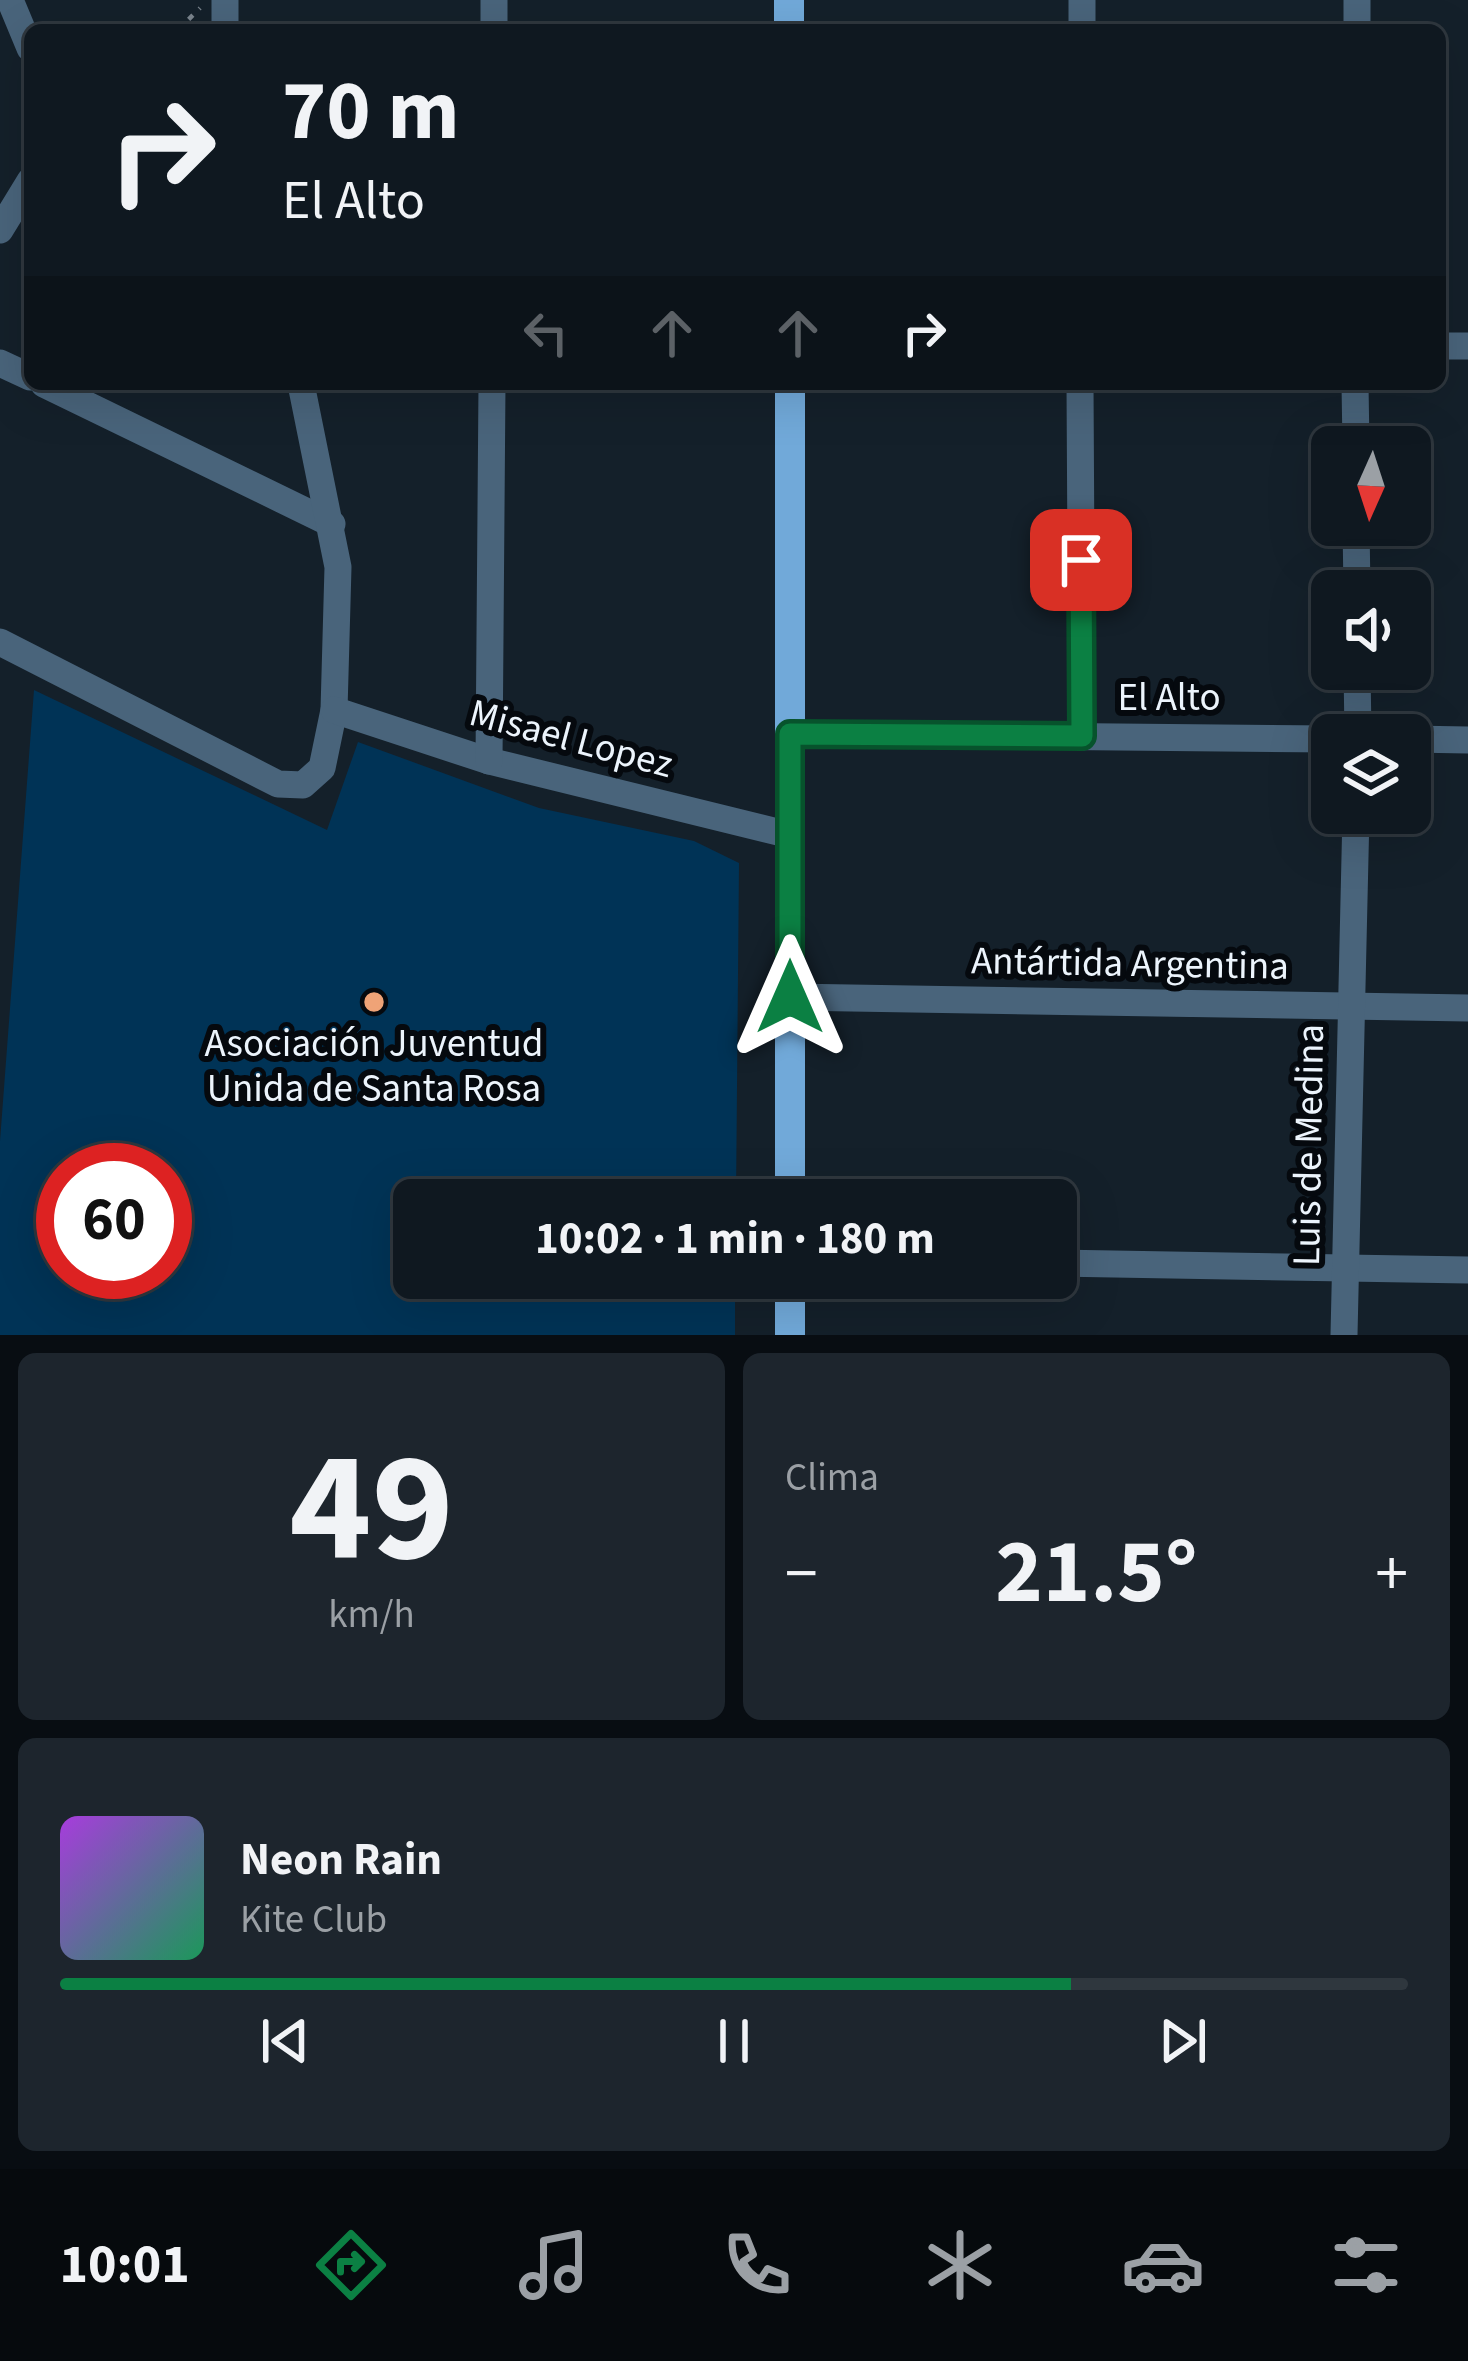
<!DOCTYPE html>
<html lang="es">
<meta charset="utf-8">
<style>
:root{--surface:#0f1820;--page:#1d252d;--text:#f1f3f6;--muted:#9ba0a5;--line:#2f373e;--accent:#0b8043}
body{margin:0;font-family:"Source Sans 3",sans-serif;background:var(--page);color:var(--text);height:100vh;display:flex;flex-direction:column;font-size:45px;white-space:nowrap}
*{box-sizing:border-box;margin:0}
p{font-size:39px;color:var(--muted)}
.icon{flex:none;width:66px;height:66px;fill:none;stroke:currentColor;stroke-width:2;stroke-linecap:round;stroke-linejoin:round}
.map{position:relative;height:1335px;overflow:hidden}
.sheet{display:flex;flex-direction:column;gap:18px;padding:18px;background:#080d12;flex:1}
.sheet>*{flex:none}
.banner{position:absolute;left:24px;top:24px;width:1422px;height:366px;border-radius:18px;box-shadow:0 12px 48px #0002,0 0 0 3px var(--line);background:#0f1820;color:var(--text);overflow:hidden}
.needle{width:78px;rotate:183deg}
.tools{position:absolute;left:1311px;top:426px;display:grid;gap:24px}
.tools a{display:grid;place-items:center;width:120px;height:120px;border-radius:18px;background:var(--surface);box-shadow:0 12px 48px #0002,0 0 0 3px var(--line);font-size:60px}
.speed{position:absolute;left:36px;top:1143px;display:flex;gap:24px;font-size:60px;font-weight:700;text-align:center}
.speed>*{display:grid;place-content:center;width:156px;height:156px;border-radius:50%;background:var(--surface);box-shadow:0 12px 48px #0002,0 0 0 3px var(--line);line-height:1}
.speed .limit{border:18px solid #d22;background:#fff;color:#111}
.pin{position:absolute;display:grid;place-items:center;width:102px;height:102px;color:#fff;margin:-51px;border-radius:24px;box-shadow:0 6px 18px #0006}
.me{position:absolute;width:132px;margin:-66px;rotate:0deg;stroke-linejoin:round;filter:drop-shadow(0 0 9px #0008)}
.turn{display:flex;align-items:center;gap:42px;height:252px;padding:0 60px;font-size:54px}
.turn .icon{width:156px;height:156px;stroke-width:2.5}
.turn b{display:block;font-size:84px;line-height:102px}
.lanes{display:flex;align-items:center;height:114px;padding:0 60px;background:#0003;justify-content:center;gap:60px;direction:ltr}
.lanes .off{opacity:.35}
.big{font-size:90px;font-weight:700;line-height:1.1}
.sheet .tile{flex:1;display:flex;flex-direction:column;justify-content:center;gap:18px;min-width:0;padding:0 42px;border-radius:18px;background:var(--page)}
.sheet .dial{align-items:center;gap:0}
.dial b{font-size:156px;line-height:1}
.song{display:flex;align-items:center;gap:36px}
.cover{width:144px;height:144px;border-radius:18px;background:linear-gradient(135deg,hsl(280 70% 55%),hsl(150 70% 35%))}
.played{height:12px;border-radius:6px;background:linear-gradient(90deg,var(--accent) 75%,var(--line) 75%)}
.keys{display:flex;justify-content:space-around;direction:ltr}
.heat{display:flex;justify-content:space-between;align-items:center;font-size:66px;direction:ltr}
.sheet .tiles{flex:1;display:grid;gap:18px;grid-template-columns:1fr 1fr}
.tile:last-child{grid-column:span 2}
.trip{position:absolute;left:393px;top:1179px;width:684px;height:120px;border-radius:18px;background:var(--surface);box-shadow:0 12px 48px #0002,0 0 0 3px var(--line);font-weight:700;line-height:120px;text-align:center}
.menu{display:flex;height:192px;justify-content:space-around;align-items:center;background:#060a0d;color:var(--muted)}
.menu .icon{width:84px;height:84px}
.menu .active{color:var(--accent)}
.menu b{font-size:54px;color:var(--text)}
.map>svg:first-child{display:block}
.green{fill:#003356;fill-rule:evenodd}
.lines{fill:none;stroke-linecap:round;stroke-linejoin:round}
.path{stroke:#7a848d;stroke-width:4.5;stroke-dasharray:6 9;stroke-linecap:butt}
.street{stroke:#49647b;stroke-width:27}
.primary{stroke:#71a9d9;stroke-width:30}
.route-casing{stroke:#07532c;stroke-width:30}
.route{stroke:#0b8043;stroke-width:21}
.poi-dot{fill:#efa377;stroke:#05090e;stroke-width:4.5}
.labels{text-anchor:middle;dominant-baseline:central;stroke-width:12;stroke-linejoin:round;paint-order:stroke}
.street-label{font-size:39px;fill:#ecf4fc;stroke:#05090e}
.poi-label{font-size:39px;fill:#ecf4fc;stroke:#05090e}
</style>
<div class="map">
<svg width="1468" height="1335" viewBox="0 0 1468 1335">
<rect width="100%" height="100%" fill="#14202a"/>
<path class="green" d="M34,690L327,830L358,742L539,808L694,841L739,863L736,1200H414V1278H735V1335H0V1141ZM63,1170H165V1272H63Z"/>
<g class="lines">
<polyline class="path" points="178,30 200,8"/>
<g class="street">
<polyline points="10,0 30,48"/>
<polyline points="225,30 225,0"/>
<polyline points="494,30 494,0"/>
<polyline points="1082,30 1082,0"/>
<polyline points="1357,30 1357,0"/>
<polyline points="0,230 30,181"/>
<polyline points="1440,346 1468,346"/>
<polyline points="0,363 30,377"/>
<polyline points="44,384 332,524"/>
<polyline points="1080,384 1082,737"/>
<polyline points="1355,384 1356,447"/>
<polyline points="1356,525 1357,591"/>
<polyline points="0,642 278,784 303,785 322,768 334,710 338,567 301,384"/>
<polyline points="1357,669 1358,735"/>
<polyline points="334,710 489,761 790,835"/>
<polyline points="790,734 1332,739"/>
<polyline points="1410,739 1468,740"/>
<polyline points="489,761 492,384"/>
<polyline points="790,997 1468,1008"/>
<polyline points="1056,1263 1468,1270"/>
<polyline points="1344,1335 1356,813"/>
</g>
<g class="primary">
<polyline points="789,0 789,30"/>
<polyline points="790,384 790,1200"/>
<polyline points="790,1278 790,1335"/>
</g>
</g>
<g class="lines">
<g class="route-casing">
<polyline id="route" points="790,997 790,734 1082,736 1081,560"/>
</g>
<use href="#route" class="route"/>
</g>
<circle class="poi-dot" cx="374" cy="1002" r="12"/>
<g class="labels">
<g class="street-label">
<text x="1169" y="698">El Alto</text>
<text transform="translate(571 739) rotate(15)">Misael Lopez</text>
<text transform="translate(1130 964) rotate(1)">Antártida Argentina</text>
<text transform="translate(1309 1145) rotate(-89)">Luis de Medina</text>
</g>
<g class="poi-label">
<text x="374" y="1044">Asociación Juventud<tspan x="374" dy="45">Unida de Santa Rosa</tspan></text>
</g>
</g>
</svg>
<div class="tools">
<a><svg class="needle" viewBox="-14 -14 28 28"><path d="M0-13l5 13h-10z" fill="#e53935"/><path d="M0 13l5-13h-10z" fill="#9ba0a5"/></svg></a>
<a><svg class="icon" aria-label="sound" viewBox="0 0 24 24"><path d="M4 9h4l5-4v14l-5-4H4zM17 9q2 3 0 6"/></svg></a>
<a><svg class="icon" aria-label="layers" viewBox="0 0 24 24"><path d="M12 4l9 5-9 5-9-5zM3 14l9 5 9-5"/></svg></a>
</div>
<div class="speed"><div class="limit">60</div></div>
<div class="pin" style="left:1081px;top:560px;background:#d93025"><svg class="icon" aria-label="arrive" viewBox="0 0 24 24"><path d="M6 21V4h12l-3 4 3 4H6"/></svg></div>
<svg class="me" style="left:790px;top:997px" viewBox="-20 -20 40 40"><path d="M0-17L14 15 0 8-14 15z" fill="#0b8043" stroke="#fff" stroke-width="4"/></svg>
<div class="trip">10:02 · 1 min · 180 m</div>
<div class="banner">
<div class="turn"><svg class="icon" aria-label="right" viewBox="0 0 24 24"><path d="M7 20v-9h11M14 6l5 5-5 5"/></svg><div><b>70 m</b>El Alto</div></div>
<div class="lanes"><svg class="icon off" aria-label="left" viewBox="0 0 24 24"><path d="M17 20v-9H6M10 6l-5 5 5 5"/></svg><svg class="icon off" aria-label="ahead" viewBox="0 0 24 24"><path d="M12 20V5M6 11l6-6 6 6"/></svg><svg class="icon off" aria-label="ahead" viewBox="0 0 24 24"><path d="M12 20V5M6 11l6-6 6 6"/></svg><svg class="icon" aria-label="right" viewBox="0 0 24 24"><path d="M7 20v-9h11M14 6l5 5-5 5"/></svg></div>
</div>
</div>
<section class="sheet">
<div class="tiles">
<div class="tile dial"><b>49</b><p>km/h</p></div>
<div class="tile"><p>Clima</p>
<div class="heat"><a>−</a><b class="big">21.5°</b><a>+</a></div>
</div>
<div class="tile">
<div class="song"><i class="cover"></i><div><b>Neon Rain</b><p>Kite Club</p></div></div>
<div class="played"></div>
<div class="keys"><svg class="icon" aria-label="previous" viewBox="0 0 24 24"><path d="M18 5L8 12l10 7zM5 5v14"/></svg><svg class="icon" aria-label="pause" viewBox="0 0 24 24"><path d="M8 5v14M16 5v14"/></svg><svg class="icon" aria-label="next" viewBox="0 0 24 24"><path d="M6 5l10 7-10 7zM19 5v14"/></svg></div>
</div>
</div>
</section>
<nav class="menu">
<b>10:01</b>
<svg class="icon active" aria-label="directions" viewBox="0 0 24 24"><path d="M12 3l9 9-9 9-9-9zM9 14v-3h6M13 9l2 2-2 2"/></svg>
<svg class="icon" aria-label="music" viewBox="0 0 24 24"><path d="M9 18V5l10-2v13"/><circle cx="6" cy="18" r="3"/><circle cx="16" cy="16" r="3"/></svg>
<svg class="icon" aria-label="phone" viewBox="0 0 24 24"><path d="M5 4h4l2 5-3 2q2 4 5 5l2-3 5 2v4C11 20 4 13 5 4z"/></svg>
<svg class="icon" aria-label="climate" viewBox="0 0 24 24"><path d="M12 3v18M4 7l16 10M4 17L20 7"/></svg>
<svg class="icon" aria-label="car" viewBox="0 0 24 24"><path d="M5 17H2v-5l4-1 3-4h7l3 4 3 1v5h-3M9 17h6M6 11h13"/><circle cx="7" cy="17" r="2"/><circle cx="17" cy="17" r="2"/></svg>
<svg class="icon" aria-label="filters" viewBox="0 0 24 24"><path d="M4 7h16M4 17h16"/><circle cx="9" cy="7" r="2"/><circle cx="15" cy="17" r="2"/></svg>
</nav>
